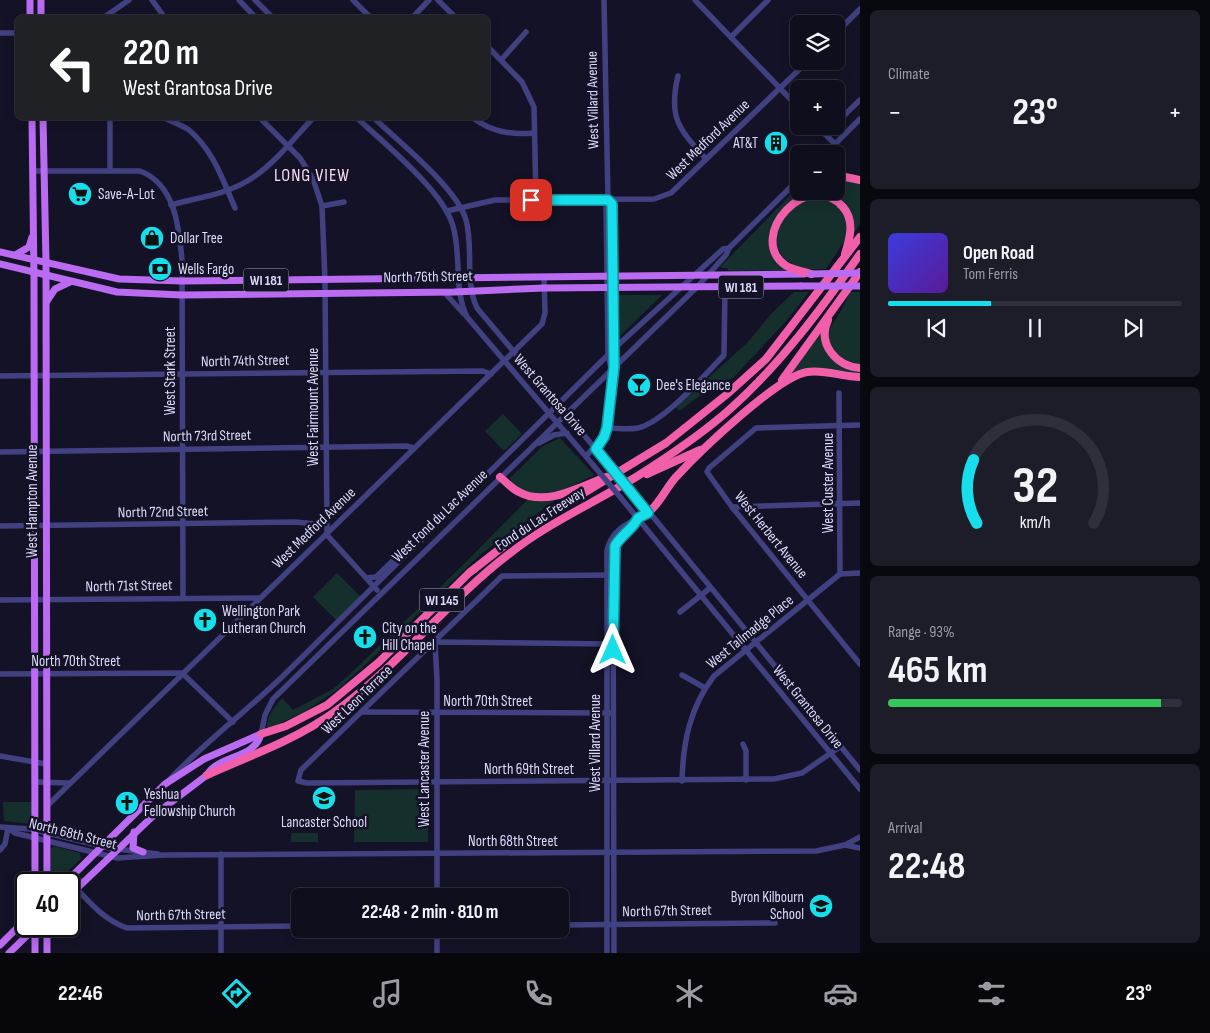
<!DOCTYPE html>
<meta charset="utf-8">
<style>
:root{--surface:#0f0e1c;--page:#1d1c29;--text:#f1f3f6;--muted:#9b9ca3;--line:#2f2e3b;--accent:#17deeb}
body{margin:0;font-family:"Sofia Sans Condensed",sans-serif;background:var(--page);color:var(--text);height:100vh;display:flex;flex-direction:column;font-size:19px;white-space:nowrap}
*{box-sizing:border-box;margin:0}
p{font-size:16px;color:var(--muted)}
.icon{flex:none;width:28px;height:28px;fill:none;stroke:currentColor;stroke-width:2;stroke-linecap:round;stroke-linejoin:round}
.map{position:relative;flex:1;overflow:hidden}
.drawer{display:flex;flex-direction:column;gap:10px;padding:10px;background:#08080f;width:350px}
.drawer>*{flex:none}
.banner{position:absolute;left:15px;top:15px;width:475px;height:105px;border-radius:8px;box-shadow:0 2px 12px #0003,0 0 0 1px var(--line);background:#202124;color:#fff;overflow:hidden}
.fabs{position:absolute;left:790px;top:15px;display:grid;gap:10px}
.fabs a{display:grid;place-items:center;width:55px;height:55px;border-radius:8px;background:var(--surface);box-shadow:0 2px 12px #0003,0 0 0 1px var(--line);font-size:25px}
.speed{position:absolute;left:15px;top:872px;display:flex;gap:10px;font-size:25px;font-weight:700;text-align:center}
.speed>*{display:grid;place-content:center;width:65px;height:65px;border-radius:50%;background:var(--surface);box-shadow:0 2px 12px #0003,0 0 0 1px var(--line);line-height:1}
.speed .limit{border:2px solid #111;border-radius:8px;background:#fff;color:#111}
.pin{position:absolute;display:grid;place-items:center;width:42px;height:42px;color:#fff;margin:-21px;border-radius:10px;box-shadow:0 2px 8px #0006}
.me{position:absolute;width:55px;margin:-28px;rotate:0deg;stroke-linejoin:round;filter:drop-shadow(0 0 4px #0008)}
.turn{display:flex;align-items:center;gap:18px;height:105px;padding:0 25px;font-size:22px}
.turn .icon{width:65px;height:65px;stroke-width:2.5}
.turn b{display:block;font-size:35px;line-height:42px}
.big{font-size:38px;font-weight:700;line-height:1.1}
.drawer .widget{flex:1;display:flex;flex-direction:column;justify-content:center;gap:8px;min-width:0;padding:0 18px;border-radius:8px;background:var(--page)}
.drawer .dial{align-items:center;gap:0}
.dial svg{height:130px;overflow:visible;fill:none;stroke:var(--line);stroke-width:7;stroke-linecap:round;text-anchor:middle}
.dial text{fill:var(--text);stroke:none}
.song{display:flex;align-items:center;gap:15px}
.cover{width:60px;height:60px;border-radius:8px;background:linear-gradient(135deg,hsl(240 70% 55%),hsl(270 70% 35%))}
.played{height:5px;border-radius:2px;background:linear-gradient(90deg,var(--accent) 35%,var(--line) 35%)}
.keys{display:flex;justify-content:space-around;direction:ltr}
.heat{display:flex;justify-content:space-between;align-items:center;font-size:28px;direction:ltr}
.charge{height:8px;border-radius:4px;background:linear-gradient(90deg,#34c759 93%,var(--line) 0)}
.trip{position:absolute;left:291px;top:888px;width:278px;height:50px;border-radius:8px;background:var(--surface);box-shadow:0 2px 12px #0003,0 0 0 1px var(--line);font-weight:700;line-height:50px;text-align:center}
.dock{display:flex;height:80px;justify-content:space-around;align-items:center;background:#06060b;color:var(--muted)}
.dock .icon{width:35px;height:35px}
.dock .selected{color:var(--accent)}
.dock b{font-size:22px;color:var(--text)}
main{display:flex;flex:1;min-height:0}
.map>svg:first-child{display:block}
.green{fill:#152f2d}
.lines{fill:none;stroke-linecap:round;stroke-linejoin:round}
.minor{stroke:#414181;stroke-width:5.5}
.major{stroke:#ba6bf2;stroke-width:7}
.highway{stroke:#f15fab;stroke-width:8}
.minor-bridge{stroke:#414181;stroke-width:5.5}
.major-bridge{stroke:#ba6bf2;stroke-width:7}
.route-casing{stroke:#0f9099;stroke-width:12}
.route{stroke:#17deeb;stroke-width:9}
.labels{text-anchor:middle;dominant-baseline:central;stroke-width:5;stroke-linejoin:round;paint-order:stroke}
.shield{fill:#141226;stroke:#a09ebc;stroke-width:1}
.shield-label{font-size:14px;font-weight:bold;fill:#dcdafc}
.street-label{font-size:15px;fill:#dcdafc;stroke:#141226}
.poi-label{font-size:15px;fill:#dcdafc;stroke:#141226;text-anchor:start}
.quarter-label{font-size:18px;letter-spacing:1px;fill:#fcdcf1;stroke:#141226}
</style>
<main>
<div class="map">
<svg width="860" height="953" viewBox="0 0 860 953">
<rect width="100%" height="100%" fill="#141226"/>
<g class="green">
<path d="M836,178L860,182V224L854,233C850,225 850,214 845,206C834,184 808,198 791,203L772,241L787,270L728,271V269L720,267L799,186V191H836Z"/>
<path d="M807,198H828L845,213L849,234L826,269C819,269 812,270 806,269C775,262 768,237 788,213C793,207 801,203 807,198Z"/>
<polygon points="794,292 809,292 787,320 733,378 709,389 679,411 676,407 748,342 772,313"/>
<path d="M850,292H860V365C851,365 842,361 836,354C820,330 834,326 844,305C846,301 847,297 850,292Z"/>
<polygon points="619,295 662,295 620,336"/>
<polygon points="823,326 826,348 860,370 860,375 806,370 789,375"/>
<polygon points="503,414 522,434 504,451 485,431"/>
<path d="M560,438L594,475C572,486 553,497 527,492C519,490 512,486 510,478L543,446Z"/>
<path d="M529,498L557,499L481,554L362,668L336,691L304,712L267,729C265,719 275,706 282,698L293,710L333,689L349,675L464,564Z"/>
<polygon points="337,573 361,597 336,620 313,597"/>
<polygon points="428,789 428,842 354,842 355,790"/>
<polygon points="3,802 32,802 31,824 4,821"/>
<rect x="291" y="833" width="27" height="9"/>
<polygon points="54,846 80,853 81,859 54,884 51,884 51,849"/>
</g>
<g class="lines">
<g class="minor">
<polyline points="152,0 165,18"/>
<polyline points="239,0 256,18"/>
<polyline points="255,0 273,18"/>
<polyline points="353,0 371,18"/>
<polyline points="438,0 456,18"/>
<polyline points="604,0 608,200 606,204 608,355 613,377"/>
<polyline points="695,0 799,108"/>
<polyline points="103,18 129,0"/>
<polyline points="412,18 429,0"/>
<polyline points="0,33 18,33"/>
<polyline points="836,33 860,9"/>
<polyline points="731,37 768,0"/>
<polyline points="488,47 522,82 534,107 536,200"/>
<polyline points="501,60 526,32"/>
<path d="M678,76C668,118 679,129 706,159"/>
<polyline points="110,118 110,170"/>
<path d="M165,118C172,122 182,125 189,130C213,150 223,180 235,208"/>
<polyline points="260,118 300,158 313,179 322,206 325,280 327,535 377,590"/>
<path d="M357,118C385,144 443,191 453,226C462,257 453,288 467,317L594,466"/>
<path d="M374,118C399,142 457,188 466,220C474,249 464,280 477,308L604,459"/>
<path d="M473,118C492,132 511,135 534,133"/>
<polyline points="836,123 860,100"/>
<polyline points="817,126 835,144"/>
<polyline points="825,134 833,126"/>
<polyline points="825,154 860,119"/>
<path d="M33,171H140C175,184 179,227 182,260L183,598"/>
<path d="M171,205C196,198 227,194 249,180C274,165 294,138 313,118"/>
<polyline points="322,206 344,202"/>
<polyline points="447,211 495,200 654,199 671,193 808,61"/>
<polyline points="444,292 464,314"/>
<polyline points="0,376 483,371 491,374"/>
<polyline points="839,393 840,574"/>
<polyline points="860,425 756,428 709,468 707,472 732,507 860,664"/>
<path d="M607,428C617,428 628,430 638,428C664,422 705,375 724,355L725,287"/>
<polyline points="539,443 554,435 567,433"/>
<polyline points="0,452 406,446 414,448"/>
<polyline points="586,456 604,437 611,398 614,367 612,204 608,200"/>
<polyline points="632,491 860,770"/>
<polyline points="621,498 860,789"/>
<polyline points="732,507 860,503"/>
<polyline points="0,526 295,522 326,525"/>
<polyline points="840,574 860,573"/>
<polyline points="613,575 502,576 301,770 298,781 307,783 774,779 802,773 841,746"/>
<polyline points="366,578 376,577 413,541 421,540"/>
<polyline points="0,600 258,598"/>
<polyline points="680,612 710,588"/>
<polyline points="0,674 182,673 233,722"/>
<polyline points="682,675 705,688"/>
<polyline points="362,712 610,713"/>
<polyline points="261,734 265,715 273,699 697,287 726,255 729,248"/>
<polyline points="743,744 746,751 746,780"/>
<polyline points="0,756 46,764"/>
<path d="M170,779C206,741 247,711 284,675L618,345L723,249L729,248L799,179"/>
<path d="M682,781C683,742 690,707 714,676L840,574"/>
<polyline points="36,782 68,783"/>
<polyline points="47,806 542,324 545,313 544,277"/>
<polyline points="0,827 31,829 109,848 158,854"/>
<polyline points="8,828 15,833 117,858 163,855 816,851 845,845 860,837"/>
<polyline points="845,845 860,848"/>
<polyline points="0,850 5,844 8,828"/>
<path d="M77,889C92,905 105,920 127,928L300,926"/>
<polyline points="437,896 437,680 435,642 611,644"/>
<polyline points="560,925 775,923"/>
<polyline points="221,953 221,854"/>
<polyline points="437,953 437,929"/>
<path d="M607,953V551C611,529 630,522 648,513"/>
<path d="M614,953L613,551C617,536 632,531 638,517"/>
</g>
<g class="major">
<polyline points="30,0 30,18"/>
<polyline points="41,0 41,18"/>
<polyline points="32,118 34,278 35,884"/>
<polyline points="43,118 46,262 47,884"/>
<polyline points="0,252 119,279 182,281 804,274"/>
<polyline points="15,255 29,247 32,237"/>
<polyline points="0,264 117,292 182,295 454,292 544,288 801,286"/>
<polyline points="47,301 55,289 70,282"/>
<polyline points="134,832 133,848 143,852"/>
<polyline points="64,884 165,784 204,759 261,734"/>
<path d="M69,896L153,816L207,775C219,754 254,760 261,734"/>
<polyline points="0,945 26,919"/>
<polyline points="9,953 37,926"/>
<polyline points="35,953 35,927"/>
<polyline points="47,953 47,926"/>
</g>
<g class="highway">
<polyline points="836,175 860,180"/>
<path d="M811,274C803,271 792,270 785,265C746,236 808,167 843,207C855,221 850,238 845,254"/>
<path d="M828,320C817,344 836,366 860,368"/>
<polyline points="782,380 860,272"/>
<polyline points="647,474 700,450"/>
<path d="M500,477C506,482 512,489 519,492C546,507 580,487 606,477"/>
<path d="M648,513C660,503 666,488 676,477C699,452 777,377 807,372C825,369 842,377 860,377"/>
<polyline points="261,734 286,726 327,705 379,662 469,573 506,544 538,521 666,443 726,395 766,359 860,237"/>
<path d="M207,775C249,756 295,740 333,713C398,667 446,602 509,554C548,523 594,503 636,477C666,458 703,433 729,410C780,365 821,309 860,254"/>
</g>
<g class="minor-bridge">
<polyline points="604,459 632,491"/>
<polyline points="594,466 621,498"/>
</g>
<g class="major-bridge">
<polyline points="811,274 860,273"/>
<polyline points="801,286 860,286"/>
</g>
</g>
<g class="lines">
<g class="route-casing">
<path id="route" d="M531,200H608L612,204L614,367L607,428L604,437L596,449L648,513L638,518C633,529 621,535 615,546L613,650"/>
</g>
<use href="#route" class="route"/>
</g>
<defs>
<g id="building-disc" transform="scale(1.25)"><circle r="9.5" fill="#17deeb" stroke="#141226"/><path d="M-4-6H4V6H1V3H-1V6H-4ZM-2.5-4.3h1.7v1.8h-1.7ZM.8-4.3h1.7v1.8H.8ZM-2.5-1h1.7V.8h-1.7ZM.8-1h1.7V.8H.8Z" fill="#111"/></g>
<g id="supermarket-disc" transform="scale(1.25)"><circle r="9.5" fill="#17deeb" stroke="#141226"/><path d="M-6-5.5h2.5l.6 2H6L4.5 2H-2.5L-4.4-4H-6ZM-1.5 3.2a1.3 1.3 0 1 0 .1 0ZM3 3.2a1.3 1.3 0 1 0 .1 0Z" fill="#111"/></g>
<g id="shop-disc" transform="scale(1.25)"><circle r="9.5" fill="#17deeb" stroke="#141226"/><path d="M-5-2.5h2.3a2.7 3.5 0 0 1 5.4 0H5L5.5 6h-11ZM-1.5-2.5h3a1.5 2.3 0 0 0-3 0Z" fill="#111"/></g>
<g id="bank-disc" transform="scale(1.25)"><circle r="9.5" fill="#17deeb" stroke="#141226"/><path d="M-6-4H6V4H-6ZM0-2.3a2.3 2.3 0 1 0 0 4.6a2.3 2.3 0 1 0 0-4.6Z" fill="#111"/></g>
<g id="bar-disc" transform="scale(1.25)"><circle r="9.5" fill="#17deeb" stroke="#141226"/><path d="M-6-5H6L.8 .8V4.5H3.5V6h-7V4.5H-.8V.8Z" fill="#111"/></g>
<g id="church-disc" transform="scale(1.25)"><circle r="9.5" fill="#17deeb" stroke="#141226"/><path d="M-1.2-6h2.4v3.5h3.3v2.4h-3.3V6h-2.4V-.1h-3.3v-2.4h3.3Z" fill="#111"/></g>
<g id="school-disc" transform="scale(1.25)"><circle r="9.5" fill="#17deeb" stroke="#141226"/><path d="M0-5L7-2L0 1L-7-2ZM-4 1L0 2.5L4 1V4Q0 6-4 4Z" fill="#111"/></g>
</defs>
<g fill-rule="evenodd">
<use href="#building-disc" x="776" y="143"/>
<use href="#supermarket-disc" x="80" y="194"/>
<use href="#shop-disc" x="152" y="238"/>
<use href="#bank-disc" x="160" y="269"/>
<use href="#bar-disc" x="639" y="385"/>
<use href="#church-disc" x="205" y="620"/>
<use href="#church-disc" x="365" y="637"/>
<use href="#school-disc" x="324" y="798"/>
<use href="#church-disc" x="127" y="803"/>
<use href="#school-disc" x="821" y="906"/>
</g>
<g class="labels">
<g class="shield">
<rect x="243.5" y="268.5" width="45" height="23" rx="4"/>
<rect x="718.5" y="275.5" width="45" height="23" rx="4"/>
<rect x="419.5" y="588.5" width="45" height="23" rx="4"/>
</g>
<g class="shield-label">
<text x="266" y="280">WI 181</text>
<text x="741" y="287">WI 181</text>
<text x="442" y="600">WI 145</text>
</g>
<g class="street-label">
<text transform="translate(593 100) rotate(-91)">West Villard Avenue</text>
<text transform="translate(708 140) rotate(-44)">West Medford Avenue</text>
<text transform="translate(428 277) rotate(-1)">North 76th Street</text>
<text transform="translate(245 361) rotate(-1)">North 74th Street</text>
<text transform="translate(170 371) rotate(-90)">West Stark Street</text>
<text transform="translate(550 395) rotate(49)">West Grantosa Drive</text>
<text transform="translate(313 407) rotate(-90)">West Fairmount Avenue</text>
<text transform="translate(207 436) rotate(-1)">North 73rd Street</text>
<text transform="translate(828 483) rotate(-90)">West Custer Avenue</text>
<text transform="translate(32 501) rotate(-90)">West Hampton Avenue</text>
<text transform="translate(163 512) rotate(-1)">North 72nd Street</text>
<text transform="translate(440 516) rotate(-44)">West Fond du Lac Avenue</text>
<text transform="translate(540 519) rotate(-33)">Fond du Lac Freeway</text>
<text transform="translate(314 528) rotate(-44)">West Medford Avenue</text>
<text transform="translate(771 535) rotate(51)">West Herbert Avenue</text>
<text transform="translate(129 586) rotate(-1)">North 71st Street</text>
<text transform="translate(750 632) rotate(-39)">West Tallmadge Place</text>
<text x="76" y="661">North 70th Street</text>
<text transform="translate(357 700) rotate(-44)">West Leon Terrace</text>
<text x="488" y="701">North 70th Street</text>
<text transform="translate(808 707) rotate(51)">West Grantosa Drive</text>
<text transform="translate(595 743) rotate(-90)">West Villard Avenue</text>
<text transform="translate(424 769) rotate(-90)">West Lancaster Avenue</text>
<text x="529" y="769">North 69th Street</text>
<text transform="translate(73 834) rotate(14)">North 68th Street</text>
<text x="513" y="841">North 68th Street</text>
<text transform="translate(667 911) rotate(-1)">North 67th Street</text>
<text transform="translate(181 915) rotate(-1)">North 67th Street</text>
</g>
<g class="poi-label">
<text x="758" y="143" text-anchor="end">AT&amp;T</text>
<text x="98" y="194">Save-A-Lot</text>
<text x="170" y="238">Dollar Tree</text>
<text x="178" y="269">Wells Fargo</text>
<text x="656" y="385">Dee's Elegance</text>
<text x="222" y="611">Wellington Park<tspan x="222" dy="17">Lutheran Church</tspan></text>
<text x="382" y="628">City on the<tspan x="382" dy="17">Hill Chapel</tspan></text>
<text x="144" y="794">Yeshua<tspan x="144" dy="17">Fellowship Church</tspan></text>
<text x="324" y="822" text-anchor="middle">Lancaster School</text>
<text x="804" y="897" text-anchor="end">Byron Kilbourn<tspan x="804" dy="17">School</tspan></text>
</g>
<g class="quarter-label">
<text x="312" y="175">LONG VIEW</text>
</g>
</g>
</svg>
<div class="fabs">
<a><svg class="icon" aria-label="layers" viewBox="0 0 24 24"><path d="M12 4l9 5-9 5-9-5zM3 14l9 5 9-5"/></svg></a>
<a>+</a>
<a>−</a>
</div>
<div class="speed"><div class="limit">40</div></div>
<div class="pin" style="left:531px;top:200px;background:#d93025"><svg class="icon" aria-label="arrive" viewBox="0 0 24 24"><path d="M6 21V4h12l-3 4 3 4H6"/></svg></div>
<svg class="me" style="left:613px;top:650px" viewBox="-20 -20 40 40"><path d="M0-17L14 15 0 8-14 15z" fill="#17deeb" stroke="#fff" stroke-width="4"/></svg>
<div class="trip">22:48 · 2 min · 810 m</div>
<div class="banner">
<div class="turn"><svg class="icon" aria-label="left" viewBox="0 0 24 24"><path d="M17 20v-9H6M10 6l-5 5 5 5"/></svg><div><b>220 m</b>West Grantosa Drive</div></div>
</div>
</div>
<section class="drawer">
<div class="widget"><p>Climate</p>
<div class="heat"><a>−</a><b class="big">23°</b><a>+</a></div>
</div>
<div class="widget">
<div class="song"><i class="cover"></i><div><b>Open Road</b><p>Tom Ferris</p></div></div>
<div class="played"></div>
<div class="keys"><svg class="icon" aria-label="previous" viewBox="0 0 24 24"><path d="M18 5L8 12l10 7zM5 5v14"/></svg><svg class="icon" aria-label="pause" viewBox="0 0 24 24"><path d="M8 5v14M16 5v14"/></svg><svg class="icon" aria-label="next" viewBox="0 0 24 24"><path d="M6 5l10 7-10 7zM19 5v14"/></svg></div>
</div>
<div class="widget dial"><svg viewBox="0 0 100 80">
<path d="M14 69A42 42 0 1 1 86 69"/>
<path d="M14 69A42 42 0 0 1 12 30" stroke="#17deeb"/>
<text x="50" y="56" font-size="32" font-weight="700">32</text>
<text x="50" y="72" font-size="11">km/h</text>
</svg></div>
<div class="widget"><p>Range · 93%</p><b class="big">465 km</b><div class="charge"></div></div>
<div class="widget"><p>Arrival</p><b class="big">22:48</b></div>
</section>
</main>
<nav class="dock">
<b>22:46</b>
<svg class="icon selected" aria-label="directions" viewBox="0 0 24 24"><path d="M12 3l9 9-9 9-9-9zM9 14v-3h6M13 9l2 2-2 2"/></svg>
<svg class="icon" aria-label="music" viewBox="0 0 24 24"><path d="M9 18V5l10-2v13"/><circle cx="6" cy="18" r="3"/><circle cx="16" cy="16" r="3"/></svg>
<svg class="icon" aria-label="phone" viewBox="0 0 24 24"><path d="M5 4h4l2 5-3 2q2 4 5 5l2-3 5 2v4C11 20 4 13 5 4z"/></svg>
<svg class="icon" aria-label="climate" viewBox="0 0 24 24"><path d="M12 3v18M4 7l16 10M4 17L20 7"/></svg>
<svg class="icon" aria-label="car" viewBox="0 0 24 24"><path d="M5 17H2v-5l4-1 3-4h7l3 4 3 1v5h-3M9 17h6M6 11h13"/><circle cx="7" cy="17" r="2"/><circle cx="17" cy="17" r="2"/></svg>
<svg class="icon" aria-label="filters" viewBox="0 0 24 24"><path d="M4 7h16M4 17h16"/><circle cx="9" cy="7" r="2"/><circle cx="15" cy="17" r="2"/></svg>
<b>23°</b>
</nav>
